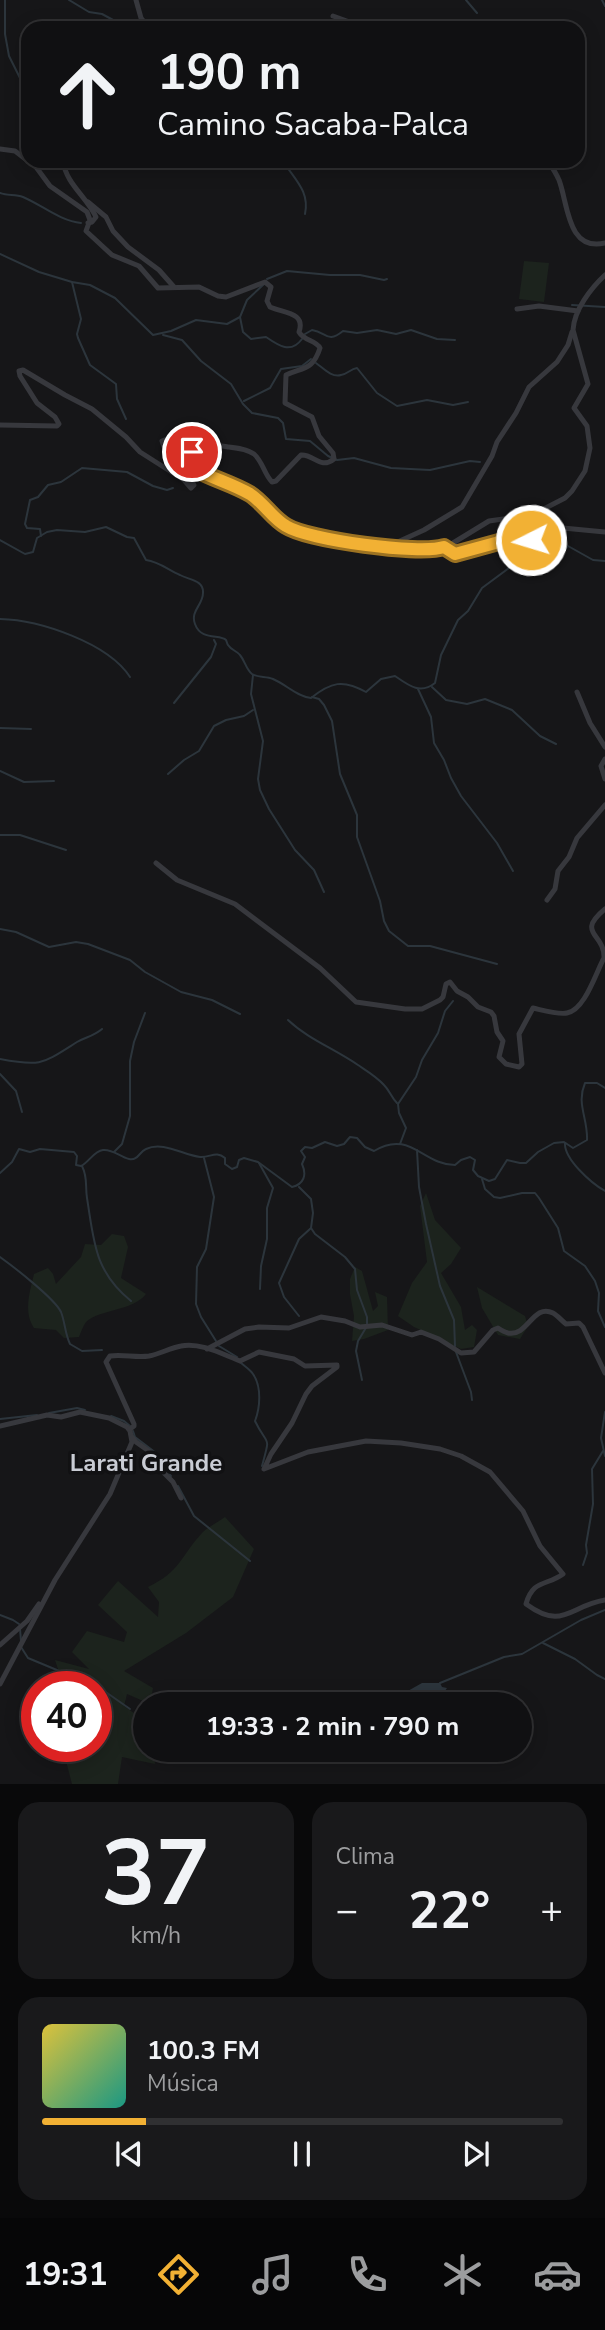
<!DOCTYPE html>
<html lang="es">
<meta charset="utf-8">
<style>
:root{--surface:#101012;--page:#19191b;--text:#f1f3f6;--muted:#9c9d9f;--line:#303032;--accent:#f2b134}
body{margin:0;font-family:"Nunito Sans",sans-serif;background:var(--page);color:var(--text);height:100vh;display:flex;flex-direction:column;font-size:26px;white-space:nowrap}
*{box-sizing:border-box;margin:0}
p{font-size:23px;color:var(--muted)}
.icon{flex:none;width:38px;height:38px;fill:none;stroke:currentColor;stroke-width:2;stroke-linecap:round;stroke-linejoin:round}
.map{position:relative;height:1784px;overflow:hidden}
.sheet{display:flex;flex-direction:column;gap:18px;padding:18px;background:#09090a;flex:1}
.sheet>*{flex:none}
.guide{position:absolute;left:21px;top:21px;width:564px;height:147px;border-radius:21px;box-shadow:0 4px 18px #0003,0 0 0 2px var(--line);background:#101012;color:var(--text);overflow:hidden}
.speed{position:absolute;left:21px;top:1671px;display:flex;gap:14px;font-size:35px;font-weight:700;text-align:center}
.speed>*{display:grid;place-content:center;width:91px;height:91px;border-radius:50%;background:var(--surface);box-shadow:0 4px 18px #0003,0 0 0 2px var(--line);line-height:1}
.speed .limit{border:10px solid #d22;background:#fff;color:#111}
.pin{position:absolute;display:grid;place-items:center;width:60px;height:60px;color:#fff;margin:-30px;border:4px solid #fff;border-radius:50%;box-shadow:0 2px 7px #0007}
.me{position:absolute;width:77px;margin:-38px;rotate:265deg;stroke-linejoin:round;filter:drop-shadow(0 0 5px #0008)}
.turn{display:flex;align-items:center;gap:24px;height:147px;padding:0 21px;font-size:32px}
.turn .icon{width:91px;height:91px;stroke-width:2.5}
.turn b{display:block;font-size:49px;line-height:60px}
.big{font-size:52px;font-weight:700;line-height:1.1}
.sheet .card{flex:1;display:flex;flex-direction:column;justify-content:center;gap:10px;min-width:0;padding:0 24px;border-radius:21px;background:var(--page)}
.sheet .dial{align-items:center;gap:0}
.dial b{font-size:91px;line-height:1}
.song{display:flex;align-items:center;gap:21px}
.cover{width:84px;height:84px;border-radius:10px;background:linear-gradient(135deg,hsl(50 70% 55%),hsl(170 70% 35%))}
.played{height:7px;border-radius:4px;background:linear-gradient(90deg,var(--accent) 20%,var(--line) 20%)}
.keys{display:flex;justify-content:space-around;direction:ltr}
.heat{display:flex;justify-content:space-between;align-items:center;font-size:38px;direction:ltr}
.sheet .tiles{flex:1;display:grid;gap:18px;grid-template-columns:1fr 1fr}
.card:last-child{grid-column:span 2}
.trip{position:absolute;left:133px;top:1692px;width:399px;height:70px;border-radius:35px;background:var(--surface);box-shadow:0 4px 18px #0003,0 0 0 2px var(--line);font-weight:700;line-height:70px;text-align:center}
.dock{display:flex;height:112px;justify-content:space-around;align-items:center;background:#060607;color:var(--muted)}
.dock .icon{width:49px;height:49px}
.dock .on{color:var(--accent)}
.dock b{font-size:32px;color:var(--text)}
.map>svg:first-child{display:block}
.green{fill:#1c231d}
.water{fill:#2c353c}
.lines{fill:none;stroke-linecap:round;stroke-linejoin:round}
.stream{stroke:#2c353c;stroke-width:2}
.minor{stroke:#37383d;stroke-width:5}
.route-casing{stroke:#9d7322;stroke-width:18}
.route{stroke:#f2b134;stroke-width:12}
.labels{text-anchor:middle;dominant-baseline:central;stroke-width:7;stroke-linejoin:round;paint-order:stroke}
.quarter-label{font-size:24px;font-weight:bold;fill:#c9ccd4;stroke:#111113}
</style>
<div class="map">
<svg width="605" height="1784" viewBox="0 0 605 1784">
<rect width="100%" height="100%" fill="#161618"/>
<g class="green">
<polygon points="524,261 549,263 544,302 519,299"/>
<polygon points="426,1193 435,1220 461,1248 451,1264 441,1273 461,1307 465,1330 472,1325 477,1330 474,1347 461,1349 414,1327 398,1316 412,1283 427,1262 420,1206"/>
<path d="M112,1234L124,1236L128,1247L121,1278L146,1294C133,1311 100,1309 86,1322C83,1326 81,1332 79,1337L64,1338L56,1330L34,1328C23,1312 30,1291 34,1274L48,1268L53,1274L56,1284L81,1257L85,1244L101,1245Z"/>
<polygon points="355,1267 362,1271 373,1311 378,1306 375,1292 387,1297 388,1330 364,1339 352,1341 354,1316 350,1294 350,1279"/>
<polygon points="477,1287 525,1316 528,1326 520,1339 498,1335 482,1308"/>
<path d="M225,1517L254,1549L233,1597L186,1633L124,1671L153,1688L150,1704L127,1694L124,1706L145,1721V1750H153L155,1764L122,1757L118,1784H72L66,1761L67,1747L96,1746V1687H64L55,1660L89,1669L72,1652L87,1631L124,1642L127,1632L98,1605L118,1581L158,1617L159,1602L148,1587C181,1571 180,1557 202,1533C208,1527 218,1522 225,1517Z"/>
</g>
<polygon class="water" points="422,1683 440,1683 442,1687 447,1688 436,1704 416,1704 406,1692"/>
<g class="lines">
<g class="stream">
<polyline points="5,0 5,34 9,56 28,94"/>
<polyline points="69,0 89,12 102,14 128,28"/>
<polyline points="466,0 477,13"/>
<polyline points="602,0 605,6"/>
<path d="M283,161C294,179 310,191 305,214"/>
<path d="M0,193C8,196 15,194 23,197C42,205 60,221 81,223"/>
<polyline points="0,254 39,272 72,282 90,285 115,298 153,335 171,331 196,320 227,324 240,317 247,300 264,284"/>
<polyline points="267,279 287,271 330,275 360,275 384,280 387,279"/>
<polyline points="72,282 81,319 77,334 78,338 90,365 116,384 117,399 126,419"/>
<polyline points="572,305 605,307"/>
<path d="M240,317L243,332L251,339L266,337C279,346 291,354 302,339"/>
<path d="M305,334L312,330C327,332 327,344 343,331L357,333L377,330L396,334L411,330L437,339L455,340"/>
<polyline points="163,335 182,340 201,361 231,384 243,404 252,413 278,418 283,423 286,439 310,441 328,456 337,460 354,458 391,468 430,470 470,461 480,462"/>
<path d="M316,363C323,368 332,378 341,375C348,374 350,369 357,368L377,393L397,406L427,400L453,405L468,402"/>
<polyline points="244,401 270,388 281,369 302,366 311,359"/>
<polyline points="41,536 40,529 27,528 25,524 30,500 38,497 48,485 61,482 82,468 127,472 153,486 167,490 173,488"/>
<path d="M0,540L25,554L33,552L37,538L47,532L57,530L85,532L106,527L127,537L134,538L146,560C160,562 168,570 180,575C189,580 204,580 203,593C203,605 190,611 195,624C201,641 220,634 226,640C227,642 227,644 228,645C231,650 237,651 240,655C245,661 246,669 252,674C258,678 266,676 273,679C287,685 296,696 311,698C331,682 343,679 366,692L381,679L395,676C408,685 420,695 435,683L441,655L458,620L468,611L482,588L524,557L545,565L557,560L568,546L593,560L605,561"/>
<path d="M0,619C40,620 108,643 130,677"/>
<polyline points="253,675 251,694 263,741 258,779 260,790 269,809 295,850 314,870 324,892"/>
<polyline points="432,687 446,700 467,704 485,699 512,710 540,736 556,744"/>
<polyline points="418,689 431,717 434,743 444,760 451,778 461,796 497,843 513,871"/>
<polyline points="312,697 319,699 324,705 332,721 340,774 357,815 357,837 380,901 384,921 389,931 408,946 430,946 497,964"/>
<polyline points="174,703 211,657 216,644 214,640"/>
<polyline points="0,728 31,729"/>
<polyline points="0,771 24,782 54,781"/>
<polyline points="168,774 184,760 199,751 214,726 226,720 244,716 253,710"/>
<polyline points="0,835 20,835 66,850"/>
<polyline points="0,929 16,932 49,947 76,942 88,944 130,960 145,972 181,992 212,1000 240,1014"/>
<path d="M288,1020C308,1039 335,1049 358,1065C367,1071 377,1077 384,1085C390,1091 391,1097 397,1103"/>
<path d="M0,1059C41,1067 42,1064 77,1042C86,1037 94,1036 102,1029"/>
<polyline points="0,1074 16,1091 22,1112"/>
<path d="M565,1143C564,1159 591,1183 605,1191"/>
<polyline points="400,1144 406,1128 399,1113 398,1104 416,1077 422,1060 438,1033 445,1011 453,1001"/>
<polyline points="417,1150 419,1187 426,1224 440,1286 454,1320 455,1346"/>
<polyline points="114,1152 122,1144 130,1116 130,1061 134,1042 145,1013"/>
<polyline points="204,1158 214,1197 206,1249 197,1267 196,1304 201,1317 216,1341"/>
<polyline points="259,1163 273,1188 267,1208 267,1239 261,1266 260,1289"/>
<path d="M82,1166C88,1178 85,1185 87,1198C94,1241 94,1271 131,1301"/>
<path d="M0,1173L12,1162L19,1149L30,1152L40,1149L74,1152L77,1156L76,1165L81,1166C89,1162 94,1151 103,1150C113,1149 120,1157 129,1159C138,1161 139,1152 146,1149C163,1141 183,1155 200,1157C210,1158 216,1150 225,1158V1164L232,1169L237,1167L239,1160L244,1158L258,1162L292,1187C304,1184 307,1175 302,1164L305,1157L301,1151L305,1147L312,1148L325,1142L337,1146L344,1144L350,1137L357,1138L365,1147L374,1151C410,1129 423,1165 455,1165L461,1160L470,1157L475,1160L473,1170L478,1176L489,1181L495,1179L507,1160L520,1163H526L538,1152L554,1143L564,1142L573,1148L587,1140C588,1118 576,1104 585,1083H597L605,1088"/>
<polyline points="482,1179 485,1189 494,1197 500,1198 522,1193 535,1193 539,1198 558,1228 564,1251 585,1266 595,1281 599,1293 598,1311 605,1327"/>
<polyline points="299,1187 311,1199 313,1213 311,1228 315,1234 345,1257 355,1269 357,1290 367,1317 367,1326 358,1341 356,1351 362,1380"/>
<path d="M0,1257C14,1267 55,1299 61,1312C65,1322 65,1334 70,1344L82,1351L102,1350"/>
<polyline points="299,1316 284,1297 279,1283 299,1239 311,1228"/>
<polyline points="219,1346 237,1357"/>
<polyline points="456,1352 471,1392 472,1400"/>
<path d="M240,1362C244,1366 250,1369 253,1374C262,1387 260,1408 255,1421C268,1448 271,1433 262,1466"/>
<polyline points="605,1412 601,1438 605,1456"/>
<polyline points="49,1413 77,1408 85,1410"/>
<polyline points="111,1416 124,1421 130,1426"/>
<polyline points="0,1419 37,1415"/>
<polyline points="133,1431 135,1437 156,1453 171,1476"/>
<polyline points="178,1486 194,1516 250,1561"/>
<polyline points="583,1565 587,1553 586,1545 593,1504 592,1469 603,1451"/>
<polyline points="0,1615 13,1620 19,1624"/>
<polyline points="20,1629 21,1641"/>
<polyline points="543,1643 575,1659 597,1675 605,1679"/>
<polyline points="21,1647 28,1658 100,1688 130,1709"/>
<polyline points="440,1683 504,1657 522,1654 581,1620 605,1610"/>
</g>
<g class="minor">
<polyline points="136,0 141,18 149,28"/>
<polyline points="333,16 366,28"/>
<polyline points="0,149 15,151 28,161"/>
<path d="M28,161L36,167L50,186L87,212L90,220L86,231L112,255L139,266L158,288L199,287L218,296L226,297L265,282L271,287L267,301L270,307C283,313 306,312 299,332C304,341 316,340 320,348C313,370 304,367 286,375L285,403L312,417L319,436L333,453L334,459C320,470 314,454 301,455L276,481L272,482C264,474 263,462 254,454C247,449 237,448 228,447C211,444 191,439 191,462L196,469L250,494L273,517L294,530L366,544L436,549L453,543L489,521L532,515L565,498L572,491L585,471L590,448L587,426L574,408L588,384L573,330C574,310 591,288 605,275"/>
<path d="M63,161C66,184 87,197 96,217L92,222L88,223"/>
<path d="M548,161C552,167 556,173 559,180C568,203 567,252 605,243"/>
<polyline points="88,202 106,217 113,231 128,247 159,270 174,287"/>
<polyline points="517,309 539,306 578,311"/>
<path d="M0,425L57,426L59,424L55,417L37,403L20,376L19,371L23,370L65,395L92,409L126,437L140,452L184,480L191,488L194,485C186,468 167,461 162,441L167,439L192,452"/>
<polyline points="391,545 424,530 462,507 492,456 497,442 516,413 529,387 557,362 568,345 572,332"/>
<polyline points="444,547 451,553 460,553 510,539 545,542 563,528 605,532"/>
<polyline points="577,692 590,723 605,747"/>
<polyline points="605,759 601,766 605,779"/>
<path d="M156,863L177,880L235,904L320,968L356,1002L405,1009H422L440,1000L443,997L446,984L450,982L457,991L468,997L478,1007L491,1012L494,1016L497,1032L503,1041L499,1057L506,1064L519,1067L522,1064L519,1034L533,1008C542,1010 559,1015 567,1013C585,1010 596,972 604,958C605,933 575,934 605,909"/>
<polyline points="547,900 555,889 558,871 569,857 577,838 605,805"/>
<path d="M207,1349L245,1329L259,1327L289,1328L321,1317L345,1321L360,1327L382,1325L412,1335L421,1332L439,1339L461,1353L474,1352L493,1330L498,1328C501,1330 504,1332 508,1333C528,1337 533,1303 553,1313C557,1315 562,1321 566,1324L579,1323L583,1327L605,1373"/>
<polyline points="0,1426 47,1415 61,1417 80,1412 109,1418 127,1427 130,1431 132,1442 110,1494 55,1580 0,1684"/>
<path d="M130,1429L134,1426V1424L106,1362L110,1356C123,1354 136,1358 149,1356C160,1354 170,1348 181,1346C200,1342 222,1354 240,1361L259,1352L294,1359L305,1366L337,1365V1367L312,1386L306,1394L292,1423L271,1454L264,1469L308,1452L366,1441L401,1443L440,1449L461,1456L490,1472L523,1511L540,1546L563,1574C547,1586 533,1579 526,1604C563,1631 569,1606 605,1600"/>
<polyline points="132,1437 136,1442 153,1454 162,1471 173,1482 181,1498"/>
<polyline points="0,1645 27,1621 39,1604"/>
</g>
</g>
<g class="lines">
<g class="route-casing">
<path id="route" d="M192,452L191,462L197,470C214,479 233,484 250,494C264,503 272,518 286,526C308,540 420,555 444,547L455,554L510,539L531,540"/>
</g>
<use href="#route" class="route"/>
</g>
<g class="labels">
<g class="quarter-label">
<text x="146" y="1463">Larati Grande</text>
</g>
</g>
</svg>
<div class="speed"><div class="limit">40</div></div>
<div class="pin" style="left:192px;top:452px;background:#d93025"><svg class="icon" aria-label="arrive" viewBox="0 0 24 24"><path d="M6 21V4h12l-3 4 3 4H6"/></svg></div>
<svg class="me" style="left:531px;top:540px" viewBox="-20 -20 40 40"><circle r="17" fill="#f2b134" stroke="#fff" stroke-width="3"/><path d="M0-11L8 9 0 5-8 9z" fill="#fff"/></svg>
<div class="trip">19:33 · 2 min · 790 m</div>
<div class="guide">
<div class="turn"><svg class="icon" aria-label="ahead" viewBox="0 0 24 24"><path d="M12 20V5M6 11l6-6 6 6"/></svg><div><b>190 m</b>Camino Sacaba-Palca</div></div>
</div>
</div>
<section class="sheet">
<div class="tiles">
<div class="card dial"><b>37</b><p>km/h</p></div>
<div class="card"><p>Clima</p>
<div class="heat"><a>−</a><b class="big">22°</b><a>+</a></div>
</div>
<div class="card">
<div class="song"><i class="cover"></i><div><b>100.3 FM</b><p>Música</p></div></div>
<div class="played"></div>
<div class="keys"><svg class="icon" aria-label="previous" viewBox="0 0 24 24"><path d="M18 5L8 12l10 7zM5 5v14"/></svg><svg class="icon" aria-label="pause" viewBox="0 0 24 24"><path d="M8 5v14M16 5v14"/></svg><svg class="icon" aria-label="next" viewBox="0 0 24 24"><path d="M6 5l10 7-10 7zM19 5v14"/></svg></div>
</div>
</div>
</section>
<nav class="dock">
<b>19:31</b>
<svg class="icon on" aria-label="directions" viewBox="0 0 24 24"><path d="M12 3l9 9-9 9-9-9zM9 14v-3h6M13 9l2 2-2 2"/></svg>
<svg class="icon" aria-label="music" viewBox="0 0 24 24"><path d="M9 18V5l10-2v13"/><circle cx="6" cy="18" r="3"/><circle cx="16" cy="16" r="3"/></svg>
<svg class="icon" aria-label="phone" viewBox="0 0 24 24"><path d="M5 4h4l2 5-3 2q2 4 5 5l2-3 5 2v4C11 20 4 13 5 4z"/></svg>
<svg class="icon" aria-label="climate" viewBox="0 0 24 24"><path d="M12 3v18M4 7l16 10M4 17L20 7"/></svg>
<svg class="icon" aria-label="car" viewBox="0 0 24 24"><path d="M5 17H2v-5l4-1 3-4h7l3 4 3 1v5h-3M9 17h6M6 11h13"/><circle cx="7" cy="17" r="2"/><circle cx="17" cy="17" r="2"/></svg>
</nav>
